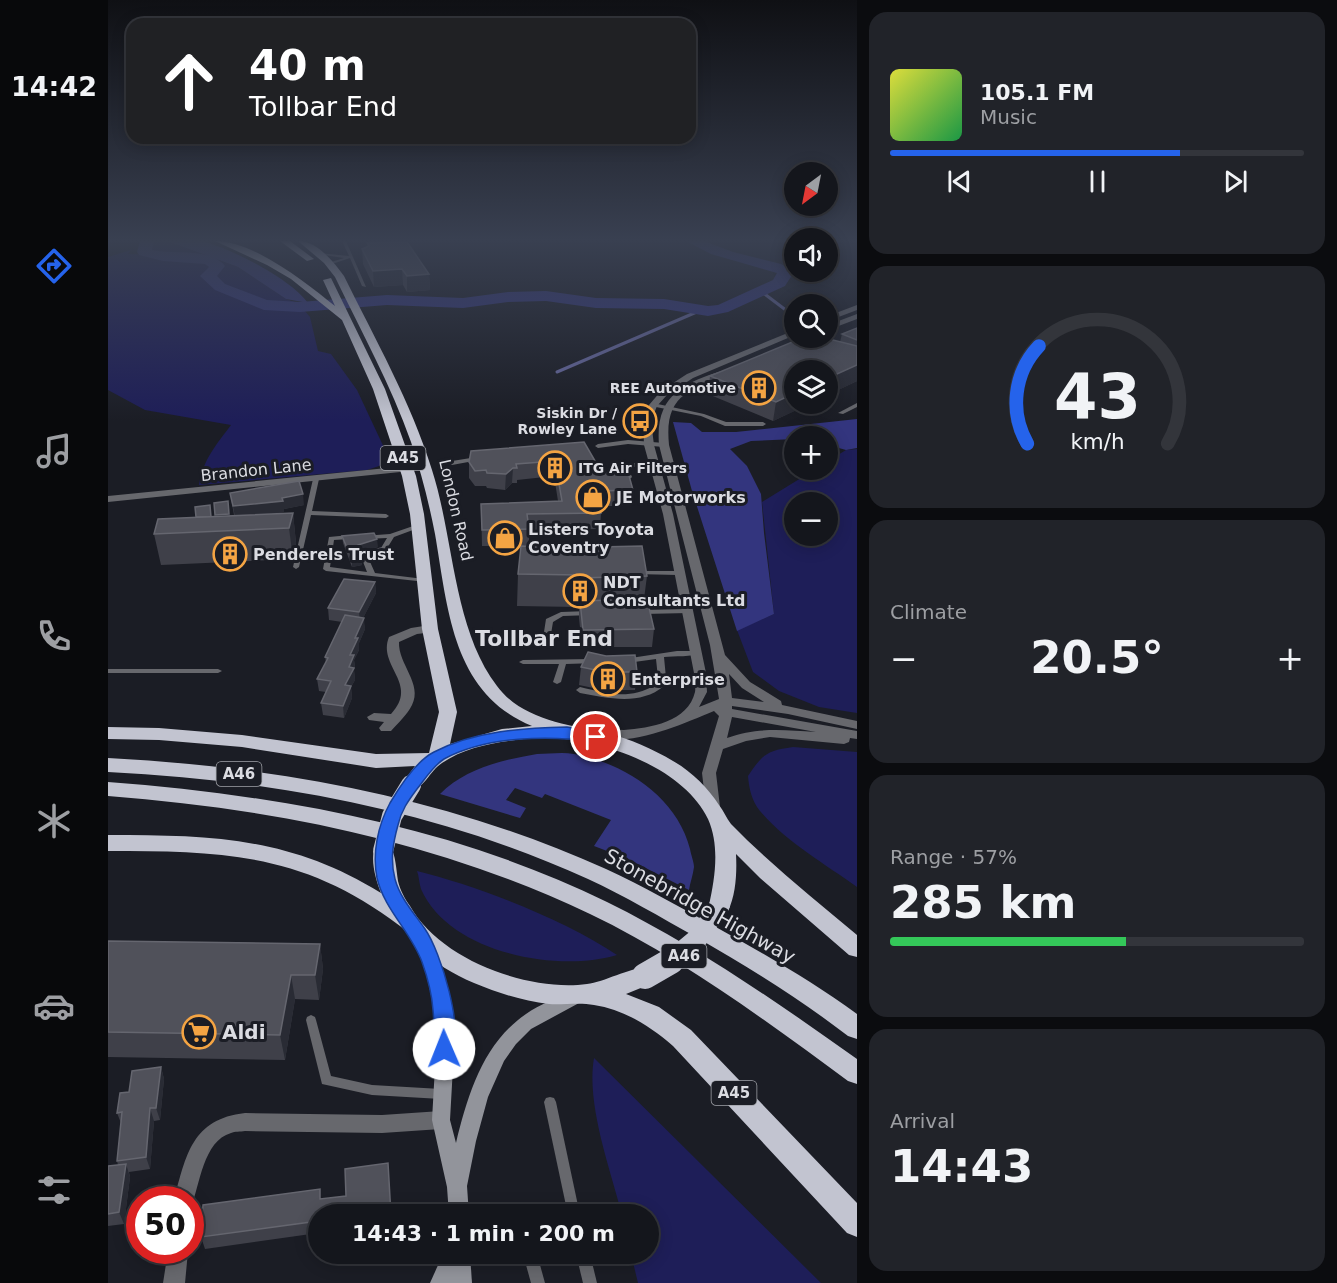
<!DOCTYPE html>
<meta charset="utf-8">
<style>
:root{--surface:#14161c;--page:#212329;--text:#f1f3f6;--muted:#9d9fa3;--line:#33353b;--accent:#2563eb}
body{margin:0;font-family:"DejaVu Sans",sans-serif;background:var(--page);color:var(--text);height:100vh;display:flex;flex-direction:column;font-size:22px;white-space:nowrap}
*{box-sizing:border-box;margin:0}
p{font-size:20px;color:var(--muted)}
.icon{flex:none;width:33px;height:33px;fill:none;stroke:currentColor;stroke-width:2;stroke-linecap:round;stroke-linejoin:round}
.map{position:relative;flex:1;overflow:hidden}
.side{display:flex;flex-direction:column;gap:12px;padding:12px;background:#0b0c0f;width:480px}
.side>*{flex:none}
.banner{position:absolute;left:18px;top:18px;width:570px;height:126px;border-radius:18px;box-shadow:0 3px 15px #0003,0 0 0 2px var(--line);background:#202124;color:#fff;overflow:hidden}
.needle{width:39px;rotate:212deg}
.buttons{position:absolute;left:676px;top:162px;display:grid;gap:12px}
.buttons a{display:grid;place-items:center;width:54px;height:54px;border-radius:50%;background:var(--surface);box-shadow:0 3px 15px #0003,0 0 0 2px var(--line);font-size:30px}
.speed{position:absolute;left:18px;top:1186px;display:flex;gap:12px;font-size:30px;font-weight:700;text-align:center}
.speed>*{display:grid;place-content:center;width:78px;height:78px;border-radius:50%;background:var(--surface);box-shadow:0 3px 15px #0003,0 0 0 2px var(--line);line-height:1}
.speed .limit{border:9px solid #d22;background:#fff;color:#111}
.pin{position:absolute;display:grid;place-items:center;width:51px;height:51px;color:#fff;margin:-26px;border:3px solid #fff;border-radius:50%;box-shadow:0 2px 6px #0007}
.me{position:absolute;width:66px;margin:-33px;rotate:359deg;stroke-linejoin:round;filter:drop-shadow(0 0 4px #0008)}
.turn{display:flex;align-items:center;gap:21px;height:126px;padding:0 24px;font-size:27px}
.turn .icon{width:78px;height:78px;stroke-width:2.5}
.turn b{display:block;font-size:42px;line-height:51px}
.big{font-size:45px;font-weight:700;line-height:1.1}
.side .tile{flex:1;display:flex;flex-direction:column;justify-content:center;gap:9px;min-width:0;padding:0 21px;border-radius:18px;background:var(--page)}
.side .dial{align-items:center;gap:0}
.dial svg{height:156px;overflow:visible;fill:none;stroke:var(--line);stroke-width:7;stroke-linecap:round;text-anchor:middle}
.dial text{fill:var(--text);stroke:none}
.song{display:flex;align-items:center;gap:18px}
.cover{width:72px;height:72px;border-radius:9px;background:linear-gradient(135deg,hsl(60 70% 55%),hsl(140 70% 35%))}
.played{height:6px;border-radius:3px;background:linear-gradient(90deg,var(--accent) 70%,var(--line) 70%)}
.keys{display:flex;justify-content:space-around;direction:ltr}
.heat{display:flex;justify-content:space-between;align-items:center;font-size:33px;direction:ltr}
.charge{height:9px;border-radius:4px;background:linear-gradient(90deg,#34c759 57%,var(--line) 0)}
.trip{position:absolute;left:200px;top:1204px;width:351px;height:60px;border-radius:30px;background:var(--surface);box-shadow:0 3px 15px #0003,0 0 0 2px var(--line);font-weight:700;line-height:60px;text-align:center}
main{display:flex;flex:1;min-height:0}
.tab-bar{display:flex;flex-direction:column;width:108px;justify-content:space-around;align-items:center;background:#08090b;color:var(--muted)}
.tab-bar .icon{width:42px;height:42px}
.tab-bar .on{color:var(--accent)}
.tab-bar b{font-size:27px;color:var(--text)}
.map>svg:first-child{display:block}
.green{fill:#1e1e58;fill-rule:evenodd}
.forest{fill:#33357e}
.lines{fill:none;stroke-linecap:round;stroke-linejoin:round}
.stream{stroke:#66689d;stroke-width:3}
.river{fill:#34377f;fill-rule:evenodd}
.service{fill:#67686d;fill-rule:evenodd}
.minor{fill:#67686d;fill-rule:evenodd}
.tertiary{fill:#67686d;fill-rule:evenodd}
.secondary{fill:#92949b;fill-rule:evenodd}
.trunk{fill:#c2c4d0;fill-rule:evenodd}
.trunk-bridge-far1{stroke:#c2c4d0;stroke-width:20}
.trunk-bridge{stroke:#c2c4d0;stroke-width:26}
.wall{fill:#3f4049}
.shaded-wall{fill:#292b34}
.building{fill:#50515a;stroke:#65666f;stroke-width:1.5}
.route{fill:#2563eb;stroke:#184099;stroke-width:1.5}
.labels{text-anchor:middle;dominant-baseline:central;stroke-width:6;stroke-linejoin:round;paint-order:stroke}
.far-poi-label{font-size:14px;font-weight:bold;fill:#dbdce2;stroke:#1b1d25;text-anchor:end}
.shield{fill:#1b1d25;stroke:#a1a3a9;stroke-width:1.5}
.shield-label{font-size:15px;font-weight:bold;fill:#dbdce2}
.street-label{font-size:16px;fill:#dbdce2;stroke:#1b1d25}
.poi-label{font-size:16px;font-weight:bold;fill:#dbdce2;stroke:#1b1d25;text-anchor:start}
.near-street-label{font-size:20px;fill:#dbdce2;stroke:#1b1d25}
.near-poi-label{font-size:20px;font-weight:bold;fill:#dbdce2;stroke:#1b1d25;text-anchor:start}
.district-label{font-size:22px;font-weight:bold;fill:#dbdce2;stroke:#1b1d25}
</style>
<main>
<nav class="tab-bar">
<b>14:42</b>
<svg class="icon on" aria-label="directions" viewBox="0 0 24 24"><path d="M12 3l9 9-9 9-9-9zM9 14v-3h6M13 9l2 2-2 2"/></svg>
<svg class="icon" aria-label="music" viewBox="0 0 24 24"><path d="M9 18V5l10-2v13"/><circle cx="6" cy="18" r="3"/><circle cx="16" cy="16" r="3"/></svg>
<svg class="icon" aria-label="phone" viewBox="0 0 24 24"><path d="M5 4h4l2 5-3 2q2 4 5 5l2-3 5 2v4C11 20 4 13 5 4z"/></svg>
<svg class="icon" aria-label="climate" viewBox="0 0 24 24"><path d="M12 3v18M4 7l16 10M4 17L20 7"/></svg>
<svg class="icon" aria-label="car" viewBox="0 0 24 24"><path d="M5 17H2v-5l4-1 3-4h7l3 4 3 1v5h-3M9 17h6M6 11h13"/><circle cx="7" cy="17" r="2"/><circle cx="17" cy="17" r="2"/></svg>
<svg class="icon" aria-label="filters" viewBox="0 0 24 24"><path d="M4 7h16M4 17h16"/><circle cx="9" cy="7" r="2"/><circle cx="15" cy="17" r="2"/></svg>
</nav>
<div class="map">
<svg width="749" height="1283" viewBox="0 0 749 1283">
<rect width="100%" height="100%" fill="#1b1d25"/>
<g class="green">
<path d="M39,241H59L130,267L178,299L190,303L202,317L210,351L223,354L249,390L279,454L271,466L259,470L91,485C95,459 109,444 123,425L37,410L0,390V257L23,250L20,254L46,255L36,251Z"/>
<path d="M749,449V713L711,707L671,691L645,672L629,630L666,614L654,502L706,470H720V461L738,450ZM687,502H720V536H687Z"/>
<path d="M685,747L749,752V887C717,864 678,842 652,811C644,801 641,789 640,776C655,754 658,751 685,747Z"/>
<path d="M309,871C370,886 457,920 509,955C449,973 341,953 313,889C311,883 311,876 309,871Z"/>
<path d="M486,1058L713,1283H530L523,1254H540V1215H514C502,1168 478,1104 486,1058Z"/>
</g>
<g class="forest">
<path d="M59,241C71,241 85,239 97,242C126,250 183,279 200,303L178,299L130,267Z"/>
<polygon points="749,419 749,448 738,450 720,445 720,436 687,436 687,439 643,441 622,449 639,466 653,494 656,533 666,614 629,631 584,491 565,422 583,423 594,432 628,432"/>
<path d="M429,754C441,754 454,752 466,754C516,763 569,797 582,849C583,855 586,862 586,867C585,875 582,883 581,890L520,859L486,846L503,820L437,794L434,798L407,788L398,800L418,808L412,818L332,794C358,768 394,760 429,754Z"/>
</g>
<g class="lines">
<g class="stream">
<polyline points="654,292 687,317"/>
<polyline points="449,372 591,311"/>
</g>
<path class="river" d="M32,241H46L44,250C66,255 102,247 117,266L109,276L117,284L159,300L192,302L279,295L355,298L400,292L438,291L488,298L556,299L600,306L610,305L665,280L669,273L603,254L578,241H596L625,252L673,264L686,272L677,286L620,312L600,316L556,309L488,308L438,301L400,302L355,308L279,305L192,312L156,310L107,290L92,276L101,267L97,264L55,261L31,255L29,252Z"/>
<g class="service">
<polygon points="234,241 238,241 258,287 254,286 242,258 221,265 220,265 220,263 236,258 209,254 211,253 241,256"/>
<polygon points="545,403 596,414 618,422 655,422 658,424 655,426 617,426 593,416 543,406 543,404"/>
<polygon points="749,403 749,407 735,414 730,413"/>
<polygon points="520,440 556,443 559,445 556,447 520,444 490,448 487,446 490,444"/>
<polygon points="369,457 372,459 371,460 344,465 341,463 344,461"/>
<polygon points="545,460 548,462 547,463 526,467 521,470 524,477 523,478 521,479 518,477 515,469 522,464"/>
<polygon points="208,477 211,479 204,511 278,514 281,516 278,518 203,515 191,567 188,569 185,567 205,479"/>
<polygon points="311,524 314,526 313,527 286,537 278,550 259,555 267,573 316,579 318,580 319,581 318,582 218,571 215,569 221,537 242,535 245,537 242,539 226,540 222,567 259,572 252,554 253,553 273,548 279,538 257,539 255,538 254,537 255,536 282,534"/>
<polygon points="529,571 570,571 573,573 570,575 527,574 526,573"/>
<polygon points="578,609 582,611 581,613 535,614 531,612 535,610"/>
<polygon points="481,611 484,611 485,613 484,615 455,616 445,622 443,634 440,634 436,632 438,619 453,612"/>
<path d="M569,651H588L592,653C585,657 566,656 556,657L558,678L556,686C532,706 500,698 472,693L468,690L472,687C502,694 520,700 548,685L550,678L548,659L519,663H516L515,661L516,659Z"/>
<polygon points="486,659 489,659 490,661 489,663 458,664 453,682 449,684 445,682 451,664 415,664 411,662 415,660"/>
<polygon points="0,669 110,669 114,671 110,673 0,673"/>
<polygon points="203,1015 207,1017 208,1020 223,1076 264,1085 333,1089 337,1090 339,1094 337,1098 333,1099 264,1095 214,1084 198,1020 199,1017"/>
<polygon points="442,1097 446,1098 448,1102 472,1215 460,1215 436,1102 438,1098"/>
<polygon points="415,1254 429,1254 437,1283 423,1283"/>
<polygon points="468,1254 482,1254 489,1283 475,1283"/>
</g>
<g class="minor">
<polygon points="299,466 304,469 302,471 0,502 0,496"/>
<path d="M322,625L326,626L328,629L326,632L309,634L291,642C290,664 315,684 304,705C299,715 290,723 283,731H273L271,728L276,722L261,720L259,717L266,713L283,714C312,684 269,666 281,637L303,628Z"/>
<path d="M333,1111L340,1114L342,1120L340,1126L333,1129L274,1133L137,1131C132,1132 127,1131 123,1133C95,1141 92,1185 83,1207L82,1200H66C78,1155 84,1119 137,1113L274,1115Z"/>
<polygon points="60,1251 80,1251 77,1283 55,1283"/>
</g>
<g class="tertiary">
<polygon points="749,305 749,310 720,321 720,316"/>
<polygon points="749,314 749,319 720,330 720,325"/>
<path d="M687,330V335L585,378L559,395L549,406L543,421L546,445L565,514L598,673L599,692L591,707L611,699L602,645L551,445C547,396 574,383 617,370L621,372L620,374C580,391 556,395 561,445L617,655L642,682L673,701L674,705L749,721V729L680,714L624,706V709L749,731V739L742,738L741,742L736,744L662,737L638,741L615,749L608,773L612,807L610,811L605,812L600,811L598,807L594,773L611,716L606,711C572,725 522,748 483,737L481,734L483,731C494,728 505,730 516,730C542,728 580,722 587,692C588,687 586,679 586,673L555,514L536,445L535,421L541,405L553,391L579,374ZM621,674L634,688L656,702L624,698ZM624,717L708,732C675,730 650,727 619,738Z"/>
</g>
<g class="secondary">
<path d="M315,936L321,938L332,963L344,1008L346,1049L342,1120L348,1143C359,1098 373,1050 410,1020C424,1008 442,1001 459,993L465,991L471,993L474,998L471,1003L423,1029L408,1044L396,1061L380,1097L368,1141L359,1186L361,1215H341L339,1187L324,1120L328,1049L326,1008L316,963L307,943L309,938Z"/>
<polygon points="335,1254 362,1254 364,1283 322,1283"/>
</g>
<g class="trunk">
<path d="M107,241C146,241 197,282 227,306L215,280L223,278L277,389L308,476L316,514L330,629L349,712L342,744L394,729L424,726C344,693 340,609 327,534C321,503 313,472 303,442C283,385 253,331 227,277L216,263L190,241C209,241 225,261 236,276C267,339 303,402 324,470C346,538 345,628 389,686C414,720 461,725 499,733C522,739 545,749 565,761C583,771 600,788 611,805C616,811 618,818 623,824C662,864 706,899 749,935V957L741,955L652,878L628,854C629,872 628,895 620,911L612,914L604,911L601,905C607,878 612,846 600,819C574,764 482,734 426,738C395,741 360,745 334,763C320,772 314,795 296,790L293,785L307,766L268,768L134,747L51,740L0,739V727L51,728L134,735L268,754L321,753L331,712L314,629L302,514L294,476L265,389L234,320L183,279L159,265Z"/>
<polygon points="172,241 182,241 206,259 199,261"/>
<path d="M0,758C171,767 341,798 498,869C535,886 570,906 606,926C655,953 704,981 749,1014V1039L740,1036C692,999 640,967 588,937C552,917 517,896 480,879C328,810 165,780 0,772Z"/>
<path d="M0,782C171,795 344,826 499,902C588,946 669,1002 749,1059V1084L740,1081C658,1021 574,958 482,914C329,841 167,809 0,796Z"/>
<path d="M0,835C104,835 182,837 273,893C268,881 261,857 268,845L275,843L282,845C288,856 288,869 290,881C292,890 297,899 302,906C332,960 421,992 479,984C499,982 529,963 545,969L549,976L545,983L518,994L551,1007L583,1030L749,1203V1237L739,1233L565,1046C542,1026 517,1010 486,1005C472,1002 455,1005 441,1004C415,1001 390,993 366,983C346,975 326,962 309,947C303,941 299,931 292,926C196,853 116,851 0,851Z"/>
</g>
<g class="trunk-bridge-far1">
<polyline points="275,851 284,816 303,785"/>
<polyline points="561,962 590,938 612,905"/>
</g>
<polyline class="trunk-bridge" points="537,976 563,961"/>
</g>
<g class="wall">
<polygon points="259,243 321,274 322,290 299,292 295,285 266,287 255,264 254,249 259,247"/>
<polygon points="749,328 749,381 665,421 600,394 602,376 732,342 734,334"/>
<polygon points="476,442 494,473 525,490 523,506 492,506 493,513 492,529 421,530 421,546 374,546 373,504 450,501 446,476 409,480 409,483 404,483 397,490 379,488 378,486 367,486 361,478 361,462"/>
<polygon points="122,493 196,505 176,509 176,512 152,514 185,513 188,543 185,559 53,565 46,534 121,516 126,515"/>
<polygon points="234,536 270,547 252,552 254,565 244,567 235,543"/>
<polygon points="410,574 539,576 536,599 546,629 544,647 474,647 471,618 471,609 470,609 469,607 409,606"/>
<polygon points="267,582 268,593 255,618 257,629 251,643 251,650 246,660 247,667 246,670 247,680 243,687 244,698 236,718 215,715 213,703 218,692 211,691 209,679 218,663 217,657 234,622 221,620 220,608"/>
<polygon points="473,667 529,672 527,690 495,690 471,685"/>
<polygon points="0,941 212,944 215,969 211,1000 187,999 177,1060 0,1057"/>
<polygon points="53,1067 56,1079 52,1120 46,1121 42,1169 21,1172 22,1177 16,1224 0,1226 0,1166 10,1165 9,1161 13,1123 9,1113"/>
<polygon points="214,1199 284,1215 210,1215 210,1233 97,1249 93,1237"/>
</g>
<g class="shaded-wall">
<polygon points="294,269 295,285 266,287 265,271"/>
<polygon points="321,274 322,290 299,292 299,276"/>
<polygon points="749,365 749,381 720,395 720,378"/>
<polygon points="687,393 687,404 702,404 665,421 668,402"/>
<polygon points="405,468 404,483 397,490 398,474"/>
<polygon points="195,494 196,505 176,509 176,512 127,517 125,506"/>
<polygon points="185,513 188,543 185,559 181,528"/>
<polygon points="269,539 270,547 250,552 250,545"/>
<polygon points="278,555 278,561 265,563 265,558"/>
<polygon points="253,558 254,565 244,567 244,560"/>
<polygon points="267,582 268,593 252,624 251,612"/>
<polygon points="256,618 257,629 251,643 251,650 246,660 247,667 246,670 247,680 243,687 244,698 236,718 235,706 237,685 241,667 242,655 247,638"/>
<polygon points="212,944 215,969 211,1000 207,975"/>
<polygon points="183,975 187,999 177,1060 172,1035"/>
<polygon points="53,1067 56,1079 52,1120 48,1108"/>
<polygon points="42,1108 46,1121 42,1169 38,1157"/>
<polygon points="18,1164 22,1177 16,1224 11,1212"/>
</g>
<g class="building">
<polygon points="299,242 321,274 299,276 294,269 265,271 254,249 261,246 259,243"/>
<polygon points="749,328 749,340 734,334"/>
<polygon points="694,338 717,338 749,346 749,365 720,378 720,370 687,370 687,393 668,402 602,376"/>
<polygon points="476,442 494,473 520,472 525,490 490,491 493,513 419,514 421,529 374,530 373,504 454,501 447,461 408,464 409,468 405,468 398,474 379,473 378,470 367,471 361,462 363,451"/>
<polygon points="191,481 195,494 174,498 175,501 125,506 122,493"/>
<polygon points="120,501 121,514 107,515 106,503"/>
<polygon points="102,505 103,517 88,517 87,507"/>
<polygon points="185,513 181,528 46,534 50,519"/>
<polygon points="266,533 269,539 250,545 253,558 244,560 234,536"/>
<polygon points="413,546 444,548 534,546 539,576 472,578 471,575 410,574"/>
<polygon points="273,548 278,555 265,558 262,551"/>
<polygon points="236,579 267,582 251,612 220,608"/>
<polygon points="539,599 546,629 475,630 472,601"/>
<polygon points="237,615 256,618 247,638 250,638 242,655 246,655 241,667 246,668 237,685 243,686 235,706 213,703 223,681 209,679 220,658 217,657"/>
<polygon points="480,652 498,656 527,655 529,672 497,672 473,667"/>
<polygon points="0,941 212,944 207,975 183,975 172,1035 0,1032"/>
<polygon points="53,1067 48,1108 42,1108 38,1157 9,1161 14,1112 9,1113 12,1093 21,1092 24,1071"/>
<polygon points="280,1163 283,1215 210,1215 210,1221 93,1237 95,1205 212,1189 212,1199 238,1196 237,1169"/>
<polygon points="18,1164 11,1212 0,1214 0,1166"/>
</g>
<linearGradient id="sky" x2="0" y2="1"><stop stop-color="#0f1014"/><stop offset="0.57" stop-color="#394051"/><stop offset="1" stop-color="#394051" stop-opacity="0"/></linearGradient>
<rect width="749" height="421" fill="url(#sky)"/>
<path class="route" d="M459,727L488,732L495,737L488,742C441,735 379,736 336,759C325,766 317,779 309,789C300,801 293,811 290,825C285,843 282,860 287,879C292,898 306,913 317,929C333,952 356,1029 344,1055L336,1058L329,1055C323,1042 327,1025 325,1010C324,995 319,976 314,962C303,932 276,909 269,878C264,853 270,825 282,803C292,786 308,761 326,752C366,731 415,728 459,727Z"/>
<defs>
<g id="building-ring" transform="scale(1.725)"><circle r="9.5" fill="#1b1d25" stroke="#f4a443" stroke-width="1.5"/><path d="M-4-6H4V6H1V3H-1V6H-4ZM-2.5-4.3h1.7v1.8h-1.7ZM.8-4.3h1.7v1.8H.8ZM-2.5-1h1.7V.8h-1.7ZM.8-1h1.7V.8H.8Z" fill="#f4a443"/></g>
<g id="bus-ring" transform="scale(1.725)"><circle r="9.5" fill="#1b1d25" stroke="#f4a443" stroke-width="1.5"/><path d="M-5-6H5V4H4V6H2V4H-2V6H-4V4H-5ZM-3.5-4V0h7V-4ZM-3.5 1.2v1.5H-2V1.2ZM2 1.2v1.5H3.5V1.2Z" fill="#f4a443"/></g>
<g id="shop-ring" transform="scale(1.725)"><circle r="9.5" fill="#1b1d25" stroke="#f4a443" stroke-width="1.5"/><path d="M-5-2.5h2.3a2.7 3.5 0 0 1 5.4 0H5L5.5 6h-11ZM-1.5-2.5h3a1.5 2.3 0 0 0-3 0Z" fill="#f4a443"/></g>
<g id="supermarket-ring" transform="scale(1.725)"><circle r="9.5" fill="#1b1d25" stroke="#f4a443" stroke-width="1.5"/><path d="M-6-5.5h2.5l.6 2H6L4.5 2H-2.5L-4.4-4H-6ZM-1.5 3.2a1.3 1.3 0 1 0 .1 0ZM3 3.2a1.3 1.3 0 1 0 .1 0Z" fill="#f4a443"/></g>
</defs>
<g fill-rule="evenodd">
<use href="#building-ring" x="651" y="388"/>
<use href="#bus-ring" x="532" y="421"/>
<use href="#building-ring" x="447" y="468"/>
<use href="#shop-ring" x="485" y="497"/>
<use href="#shop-ring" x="397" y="538"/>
<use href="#building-ring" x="122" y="554"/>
<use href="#building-ring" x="472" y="591"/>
<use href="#building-ring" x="500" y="679"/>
<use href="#supermarket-ring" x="91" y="1032"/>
</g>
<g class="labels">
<g class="far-poi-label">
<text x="628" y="388">REE Automotive</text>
<text x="509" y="413">Siskin Dr /<tspan x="509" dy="16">Rowley Lane</tspan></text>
<text x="470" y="468" text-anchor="start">ITG Air Filters</text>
</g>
<g class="shield">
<rect x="272.5" y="446" width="45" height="24" rx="4.5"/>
<rect x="108.5" y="762" width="45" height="24" rx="4.5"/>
<rect x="553.5" y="944" width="45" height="24" rx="4.5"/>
<rect x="603.5" y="1081" width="45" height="24" rx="4.5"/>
</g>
<g class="shield-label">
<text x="295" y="458">A45</text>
<text x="131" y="774">A46</text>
<text x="576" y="956">A46</text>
<text x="626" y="1093">A45</text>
</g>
<g class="street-label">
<text transform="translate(148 470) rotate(-6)">Brandon Lane</text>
<text transform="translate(348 510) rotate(77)">London Road</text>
</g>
<g class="poi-label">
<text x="508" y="497">JE Motorworks</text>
<text x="420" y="529">Listers Toyota<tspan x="420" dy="18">Coventry</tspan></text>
<text x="145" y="554">Penderels Trust</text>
<text x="495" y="582">NDT<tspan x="495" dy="18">Consultants Ltd</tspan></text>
<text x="523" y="679">Enterprise</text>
</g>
<g class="near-street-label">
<text transform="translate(592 906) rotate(29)">Stonebridge Highway</text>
</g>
<g class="near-poi-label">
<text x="114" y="1032">Aldi</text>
</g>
<g class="district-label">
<text x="436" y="638">Tollbar End</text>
</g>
</g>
</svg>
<div class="buttons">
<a><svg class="needle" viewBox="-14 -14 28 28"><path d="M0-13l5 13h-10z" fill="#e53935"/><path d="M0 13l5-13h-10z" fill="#9d9fa3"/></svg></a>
<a><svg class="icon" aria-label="sound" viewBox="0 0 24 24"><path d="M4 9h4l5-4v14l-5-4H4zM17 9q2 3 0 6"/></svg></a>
<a><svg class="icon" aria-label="search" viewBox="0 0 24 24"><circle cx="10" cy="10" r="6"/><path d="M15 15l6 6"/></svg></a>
<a><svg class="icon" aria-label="layers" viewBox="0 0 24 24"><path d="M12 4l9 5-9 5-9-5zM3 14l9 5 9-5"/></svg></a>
<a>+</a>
<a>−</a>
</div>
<div class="speed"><div class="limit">50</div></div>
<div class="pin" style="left:488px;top:737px;background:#d93025"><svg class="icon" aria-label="arrive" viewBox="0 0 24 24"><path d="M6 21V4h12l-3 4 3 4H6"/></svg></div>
<svg class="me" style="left:336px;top:1049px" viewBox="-20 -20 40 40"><circle r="19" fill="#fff"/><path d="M0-13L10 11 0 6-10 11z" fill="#2563eb"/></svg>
<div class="trip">14:43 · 1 min · 200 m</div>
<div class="banner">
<div class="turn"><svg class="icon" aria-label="ahead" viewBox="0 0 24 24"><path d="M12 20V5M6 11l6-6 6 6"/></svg><div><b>40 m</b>Tollbar End</div></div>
</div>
</div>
<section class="side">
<div class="tile">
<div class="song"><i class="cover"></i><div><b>105.1 FM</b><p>Music</p></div></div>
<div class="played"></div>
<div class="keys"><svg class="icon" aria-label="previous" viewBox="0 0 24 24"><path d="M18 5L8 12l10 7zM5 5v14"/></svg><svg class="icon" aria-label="pause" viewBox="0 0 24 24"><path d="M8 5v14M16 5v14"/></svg><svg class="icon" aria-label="next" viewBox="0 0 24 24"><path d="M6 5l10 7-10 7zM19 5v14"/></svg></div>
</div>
<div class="tile dial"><svg viewBox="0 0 100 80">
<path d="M14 69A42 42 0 1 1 86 69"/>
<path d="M14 69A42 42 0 0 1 20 19" stroke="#2563eb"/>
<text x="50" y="56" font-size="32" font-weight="700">43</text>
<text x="50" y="72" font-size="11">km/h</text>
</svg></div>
<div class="tile"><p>Climate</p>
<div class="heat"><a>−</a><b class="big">20.5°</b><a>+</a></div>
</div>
<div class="tile"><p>Range · 57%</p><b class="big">285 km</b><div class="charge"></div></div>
<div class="tile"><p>Arrival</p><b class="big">14:43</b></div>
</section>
</main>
